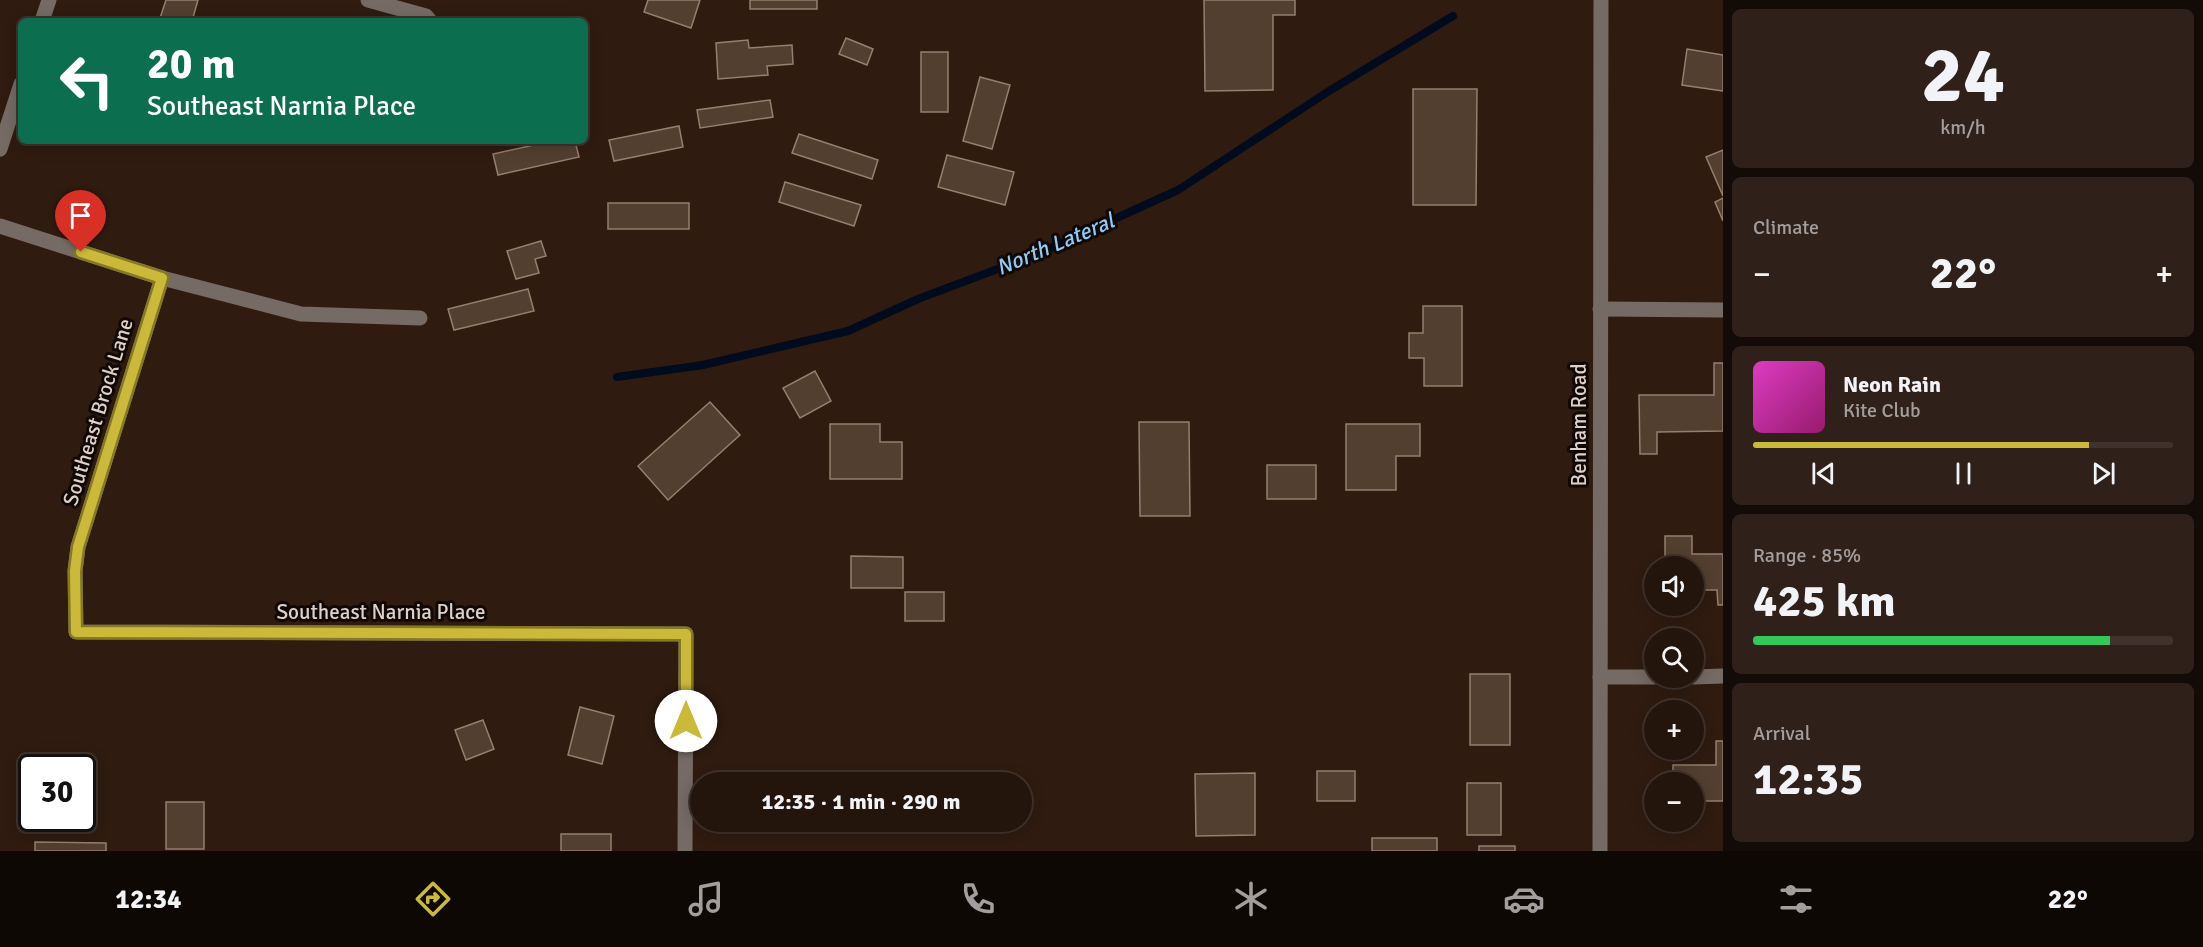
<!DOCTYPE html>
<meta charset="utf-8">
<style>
:root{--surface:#23140c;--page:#2f211a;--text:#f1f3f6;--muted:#a39e9d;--line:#40332d;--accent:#cbba39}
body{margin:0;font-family:Signika,sans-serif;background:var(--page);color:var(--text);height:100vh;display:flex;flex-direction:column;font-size:22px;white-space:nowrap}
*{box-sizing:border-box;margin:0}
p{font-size:20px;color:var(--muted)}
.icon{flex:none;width:33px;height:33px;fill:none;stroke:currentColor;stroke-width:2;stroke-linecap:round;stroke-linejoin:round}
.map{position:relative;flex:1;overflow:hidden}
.panel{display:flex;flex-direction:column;gap:9px;padding:9px;background:#130b07;width:480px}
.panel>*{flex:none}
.banner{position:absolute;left:18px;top:18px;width:570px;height:126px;border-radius:9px;box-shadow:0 3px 15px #0003,0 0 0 2px var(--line);background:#0b6e4f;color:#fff;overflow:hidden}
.fabs{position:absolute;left:1644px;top:556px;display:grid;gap:12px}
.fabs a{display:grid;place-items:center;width:60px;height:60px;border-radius:50%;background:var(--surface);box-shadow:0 3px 15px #0003,0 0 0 2px var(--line);font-size:30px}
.speed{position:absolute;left:18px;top:754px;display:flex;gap:12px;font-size:30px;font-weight:700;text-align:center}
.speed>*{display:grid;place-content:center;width:78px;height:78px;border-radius:50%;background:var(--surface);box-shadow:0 3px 15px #0003,0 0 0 2px var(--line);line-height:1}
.speed .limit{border:3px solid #111;border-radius:9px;background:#fff;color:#111}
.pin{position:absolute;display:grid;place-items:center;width:51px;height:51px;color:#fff;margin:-62px -26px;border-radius:50% 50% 50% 0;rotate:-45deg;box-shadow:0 0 6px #0007}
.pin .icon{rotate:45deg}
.me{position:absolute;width:66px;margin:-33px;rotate:0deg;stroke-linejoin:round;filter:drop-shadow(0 0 4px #0008)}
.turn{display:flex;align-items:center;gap:21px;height:126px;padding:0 30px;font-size:27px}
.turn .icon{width:78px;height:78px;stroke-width:2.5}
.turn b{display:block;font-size:42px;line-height:51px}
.big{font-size:45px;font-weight:700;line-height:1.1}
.panel .widget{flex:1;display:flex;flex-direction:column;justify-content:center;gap:9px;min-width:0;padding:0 21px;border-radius:9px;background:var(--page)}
.panel .dial{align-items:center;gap:0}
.dial b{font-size:78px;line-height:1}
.song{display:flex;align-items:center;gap:18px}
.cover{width:72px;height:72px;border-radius:9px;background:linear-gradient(135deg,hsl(310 70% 55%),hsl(320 70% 35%))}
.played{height:6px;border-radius:3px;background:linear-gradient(90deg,var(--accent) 80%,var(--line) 80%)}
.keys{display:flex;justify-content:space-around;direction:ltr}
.heat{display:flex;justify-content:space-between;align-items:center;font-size:33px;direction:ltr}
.charge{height:9px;border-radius:4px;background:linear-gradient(90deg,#34c759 85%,var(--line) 0)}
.trip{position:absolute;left:690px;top:772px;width:342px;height:60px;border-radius:30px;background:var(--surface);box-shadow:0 3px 15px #0003,0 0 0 2px var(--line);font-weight:700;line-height:60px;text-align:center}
.dock{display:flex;height:96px;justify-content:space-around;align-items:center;background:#0e0805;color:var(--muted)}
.dock .icon{width:42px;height:42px}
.dock .on{color:var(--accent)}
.dock b{font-size:27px;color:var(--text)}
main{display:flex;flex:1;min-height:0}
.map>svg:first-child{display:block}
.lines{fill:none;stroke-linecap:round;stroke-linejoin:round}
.stream{stroke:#000b1d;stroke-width:8}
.building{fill:#523f2f;stroke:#957f6d;stroke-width:1.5}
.minor{stroke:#756a64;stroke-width:15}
.route-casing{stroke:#847925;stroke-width:15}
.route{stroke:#cbba39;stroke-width:10}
.labels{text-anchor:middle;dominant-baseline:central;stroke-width:6;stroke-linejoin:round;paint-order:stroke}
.street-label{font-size:21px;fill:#ded0c9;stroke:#100804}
.water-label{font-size:22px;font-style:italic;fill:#8ecbfb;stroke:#100804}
</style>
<main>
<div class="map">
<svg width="1723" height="851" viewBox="0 0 1723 851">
<rect width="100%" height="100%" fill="#2f1b10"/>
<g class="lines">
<polyline class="stream" points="617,377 703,365 848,331 918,299 1040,253 1178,190 1329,91 1453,16"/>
</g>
<g class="building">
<polygon points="166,0 198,0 192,21 159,21"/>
<polygon points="648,0 700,0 691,28 644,12"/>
<rect x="750" y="0" width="67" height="9"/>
<polygon points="1204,0 1295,0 1295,15 1273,15 1273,90 1205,91"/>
<polygon points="846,38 873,49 867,65 839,54"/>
<polygon points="748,40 749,48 792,45 793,64 767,66 768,75 718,79 716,43"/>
<polygon points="1687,49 1723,55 1723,91 1682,85"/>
<rect x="921" y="52" width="27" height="60"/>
<polygon points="980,77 1010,85 992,149 963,141"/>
<polygon points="1413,89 1477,89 1476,205 1413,205"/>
<polygon points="770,100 773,117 700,128 697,110"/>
<polygon points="679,126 683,147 614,161 609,140"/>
<polygon points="799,134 878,160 872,179 792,153"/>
<polygon points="552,141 575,141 579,157 498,175 493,154"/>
<polygon points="1723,150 1723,196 1706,157"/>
<polygon points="947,155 1014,172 1005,205 938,187"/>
<polygon points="785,182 861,205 854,226 779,202"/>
<polygon points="1723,198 1723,221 1715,202"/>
<rect x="608" y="203" width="81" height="26"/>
<polygon points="541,241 546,256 535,259 539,273 516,279 507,251"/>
<polygon points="528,289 534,311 454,330 448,309"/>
<polygon points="1423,306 1462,306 1462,386 1424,386 1424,358 1409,358 1409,333 1423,333"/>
<polygon points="1714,363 1723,363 1723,431 1657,432 1657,454 1640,454 1639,395 1714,395"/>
<polygon points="815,371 831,401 800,418 783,388"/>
<polygon points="710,402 740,435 668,500 638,466"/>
<polygon points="1139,422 1189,422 1190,516 1140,516"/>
<polygon points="830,424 880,424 880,442 902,442 902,479 830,479"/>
<polygon points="1346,424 1420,424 1420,456 1396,456 1396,490 1346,490"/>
<rect x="1267" y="465" width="49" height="34"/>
<polygon points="1665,536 1692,536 1692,554 1723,554 1723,605 1718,605 1717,590 1694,590 1694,567 1665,567"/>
<polygon points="851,556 903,557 903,588 851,588"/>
<rect x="905" y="592" width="39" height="29"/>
<rect x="1470" y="674" width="40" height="71"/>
<polygon points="580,707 614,716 602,764 568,755"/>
<polygon points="483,720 494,749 466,760 455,730"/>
<polygon points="1716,741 1723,741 1723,801 1694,801 1694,783 1673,783 1673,765 1716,765"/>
<rect x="1317" y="771" width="38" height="30"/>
<polygon points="1255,773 1255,835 1196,836 1195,774"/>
<rect x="1467" y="783" width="34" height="52"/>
<rect x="166" y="802" width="38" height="47"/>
<rect x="561" y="834" width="50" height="17"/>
<rect x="1372" y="838" width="65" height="13"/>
<polygon points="35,842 106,843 106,851 35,851"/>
<rect x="1479" y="846" width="36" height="5"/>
</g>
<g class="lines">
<g class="minor">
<polyline points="368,0 426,16 430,21"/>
<polyline points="42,21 49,0"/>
<polyline points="0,149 21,84"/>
<polyline points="0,226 162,278 301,314 420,318"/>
<polyline points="162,278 78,547 75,571 76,632 686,634 685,851"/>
<polyline points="1600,309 1723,310"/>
<polyline points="1600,677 1654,677"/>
<polyline points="1694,677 1723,676"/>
<polyline points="1600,851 1601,0"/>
</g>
</g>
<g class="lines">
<g class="route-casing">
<polyline id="route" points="81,252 162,278 78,547 75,571 76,632 686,634 686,721"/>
</g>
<use href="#route" class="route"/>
</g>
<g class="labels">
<g class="street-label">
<text transform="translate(98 412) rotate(-73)">Southeast Brock Lane</text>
<text transform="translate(1579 425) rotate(-90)">Benham Road</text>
<text x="381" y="612">Southeast Narnia Place</text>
</g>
<g class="water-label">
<text transform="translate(1055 244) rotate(-23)">North Lateral</text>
</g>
</g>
</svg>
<div class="fabs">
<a><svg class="icon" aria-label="sound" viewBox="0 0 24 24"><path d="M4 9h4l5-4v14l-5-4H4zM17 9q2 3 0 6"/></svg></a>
<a><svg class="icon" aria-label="search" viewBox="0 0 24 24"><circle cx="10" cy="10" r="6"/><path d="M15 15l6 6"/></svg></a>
<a>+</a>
<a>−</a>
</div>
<div class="speed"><div class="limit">30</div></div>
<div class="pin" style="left:81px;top:252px;background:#d93025"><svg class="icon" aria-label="arrive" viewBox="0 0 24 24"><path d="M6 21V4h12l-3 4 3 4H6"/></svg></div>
<svg class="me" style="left:686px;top:721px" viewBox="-20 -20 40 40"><circle r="19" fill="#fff"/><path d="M0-13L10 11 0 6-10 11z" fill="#cbba39"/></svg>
<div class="trip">12:35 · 1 min · 290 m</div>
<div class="banner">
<div class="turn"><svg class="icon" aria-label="left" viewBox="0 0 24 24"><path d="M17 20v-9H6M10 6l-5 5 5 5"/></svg><div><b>20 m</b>Southeast Narnia Place</div></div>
</div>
</div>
<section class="panel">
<div class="widget dial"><b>24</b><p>km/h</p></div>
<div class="widget"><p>Climate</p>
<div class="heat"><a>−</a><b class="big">22°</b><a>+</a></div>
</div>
<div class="widget">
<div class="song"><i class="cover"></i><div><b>Neon Rain</b><p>Kite Club</p></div></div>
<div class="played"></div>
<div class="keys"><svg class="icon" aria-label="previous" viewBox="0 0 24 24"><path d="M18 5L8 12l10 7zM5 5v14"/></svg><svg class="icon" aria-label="pause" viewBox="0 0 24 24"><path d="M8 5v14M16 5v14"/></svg><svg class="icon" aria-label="next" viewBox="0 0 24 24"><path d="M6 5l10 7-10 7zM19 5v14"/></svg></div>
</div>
<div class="widget"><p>Range · 85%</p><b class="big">425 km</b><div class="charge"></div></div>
<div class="widget"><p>Arrival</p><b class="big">12:35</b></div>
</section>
</main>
<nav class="dock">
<b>12:34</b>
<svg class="icon on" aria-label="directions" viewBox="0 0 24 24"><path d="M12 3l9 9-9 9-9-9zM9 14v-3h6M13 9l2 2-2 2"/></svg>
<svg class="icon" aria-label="music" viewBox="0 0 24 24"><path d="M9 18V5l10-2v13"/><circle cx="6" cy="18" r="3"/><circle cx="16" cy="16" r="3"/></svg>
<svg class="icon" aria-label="phone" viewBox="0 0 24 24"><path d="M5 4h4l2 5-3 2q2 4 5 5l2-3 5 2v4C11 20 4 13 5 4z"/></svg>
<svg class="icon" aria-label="climate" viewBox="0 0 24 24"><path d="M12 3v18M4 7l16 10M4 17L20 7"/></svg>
<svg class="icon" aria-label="car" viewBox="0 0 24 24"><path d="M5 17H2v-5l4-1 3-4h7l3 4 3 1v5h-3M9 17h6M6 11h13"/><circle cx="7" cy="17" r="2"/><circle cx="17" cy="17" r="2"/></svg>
<svg class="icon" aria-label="filters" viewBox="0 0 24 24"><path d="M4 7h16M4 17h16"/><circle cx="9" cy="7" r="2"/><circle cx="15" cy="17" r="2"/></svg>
<b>22°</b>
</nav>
